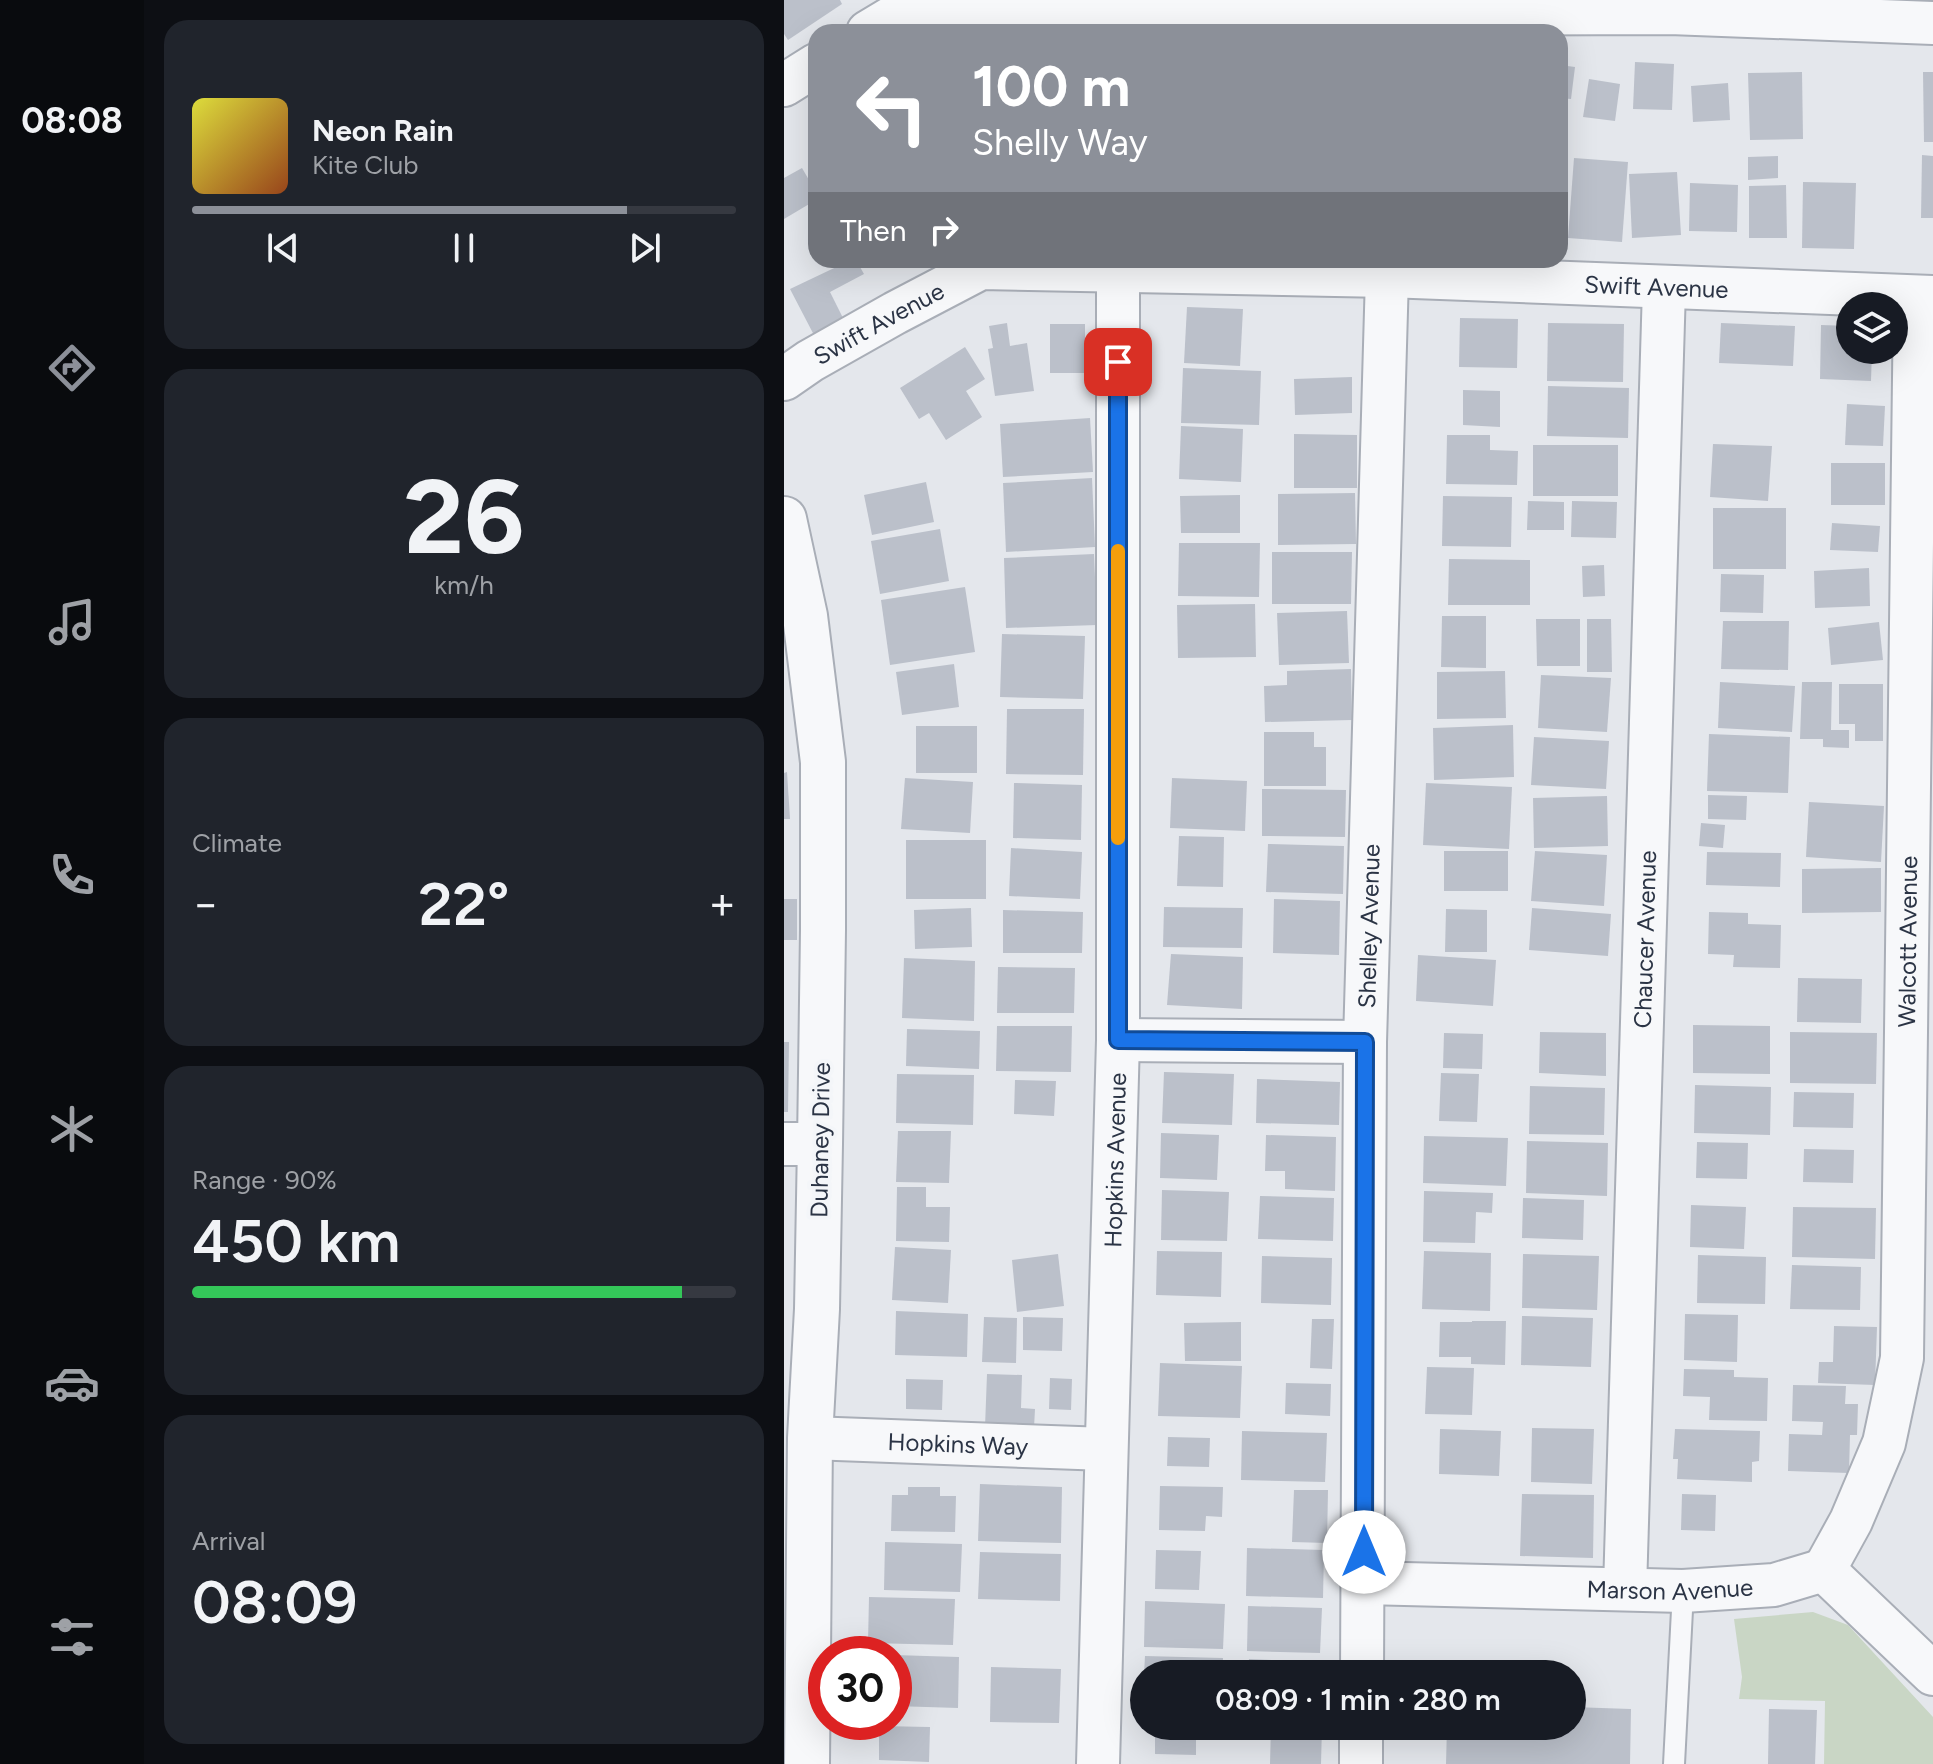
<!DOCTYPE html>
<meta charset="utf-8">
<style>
:root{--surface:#171b24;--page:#20242c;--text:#f1f3f6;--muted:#9ea1a6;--line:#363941;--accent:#8c9099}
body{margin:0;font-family:Figtree,sans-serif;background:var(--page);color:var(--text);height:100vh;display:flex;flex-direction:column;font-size:30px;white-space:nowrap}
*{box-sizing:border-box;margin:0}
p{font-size:26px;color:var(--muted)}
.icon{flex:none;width:44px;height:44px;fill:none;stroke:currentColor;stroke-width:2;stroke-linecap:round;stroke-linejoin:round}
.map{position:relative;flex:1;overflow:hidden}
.side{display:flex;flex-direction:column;gap:20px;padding:20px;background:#0d0f14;width:640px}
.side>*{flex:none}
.top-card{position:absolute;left:24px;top:24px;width:760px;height:244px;border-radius:24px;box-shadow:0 8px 32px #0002;background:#8c9099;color:#fff;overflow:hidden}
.buttons{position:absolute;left:1052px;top:292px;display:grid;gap:16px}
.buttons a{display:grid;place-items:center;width:72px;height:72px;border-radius:50%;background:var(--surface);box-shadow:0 8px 32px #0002;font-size:40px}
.speed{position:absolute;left:24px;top:1636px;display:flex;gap:16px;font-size:40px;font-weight:700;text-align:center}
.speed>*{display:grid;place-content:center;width:104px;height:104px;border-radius:50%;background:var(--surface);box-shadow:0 8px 32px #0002;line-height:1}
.speed .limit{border:12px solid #d22;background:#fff;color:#111}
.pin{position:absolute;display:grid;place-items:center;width:68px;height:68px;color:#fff;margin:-34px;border-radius:16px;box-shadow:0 4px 12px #0006}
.me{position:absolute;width:88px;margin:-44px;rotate:0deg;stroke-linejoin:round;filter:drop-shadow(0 0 6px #0008)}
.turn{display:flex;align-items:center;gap:28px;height:168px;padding:0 32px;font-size:36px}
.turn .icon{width:104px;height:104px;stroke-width:2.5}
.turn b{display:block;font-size:56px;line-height:68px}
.then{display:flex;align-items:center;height:76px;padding:0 32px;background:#0003;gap:16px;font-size:30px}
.big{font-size:60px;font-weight:600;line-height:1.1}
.side .widget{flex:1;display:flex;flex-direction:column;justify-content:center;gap:12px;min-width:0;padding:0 28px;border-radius:24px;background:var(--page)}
.side .dial{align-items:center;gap:0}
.dial b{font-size:104px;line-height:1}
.song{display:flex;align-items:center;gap:24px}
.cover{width:96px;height:96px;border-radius:12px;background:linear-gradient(135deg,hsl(60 70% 55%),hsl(20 70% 35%))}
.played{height:8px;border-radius:4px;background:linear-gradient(90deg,var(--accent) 80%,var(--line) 80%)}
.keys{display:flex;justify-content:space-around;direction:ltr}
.heat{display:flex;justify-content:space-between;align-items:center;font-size:44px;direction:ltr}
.charge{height:12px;border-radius:6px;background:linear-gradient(90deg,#34c759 90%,var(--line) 0)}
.trip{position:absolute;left:346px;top:1660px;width:456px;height:80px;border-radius:40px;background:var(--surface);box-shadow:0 8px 32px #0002;font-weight:600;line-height:80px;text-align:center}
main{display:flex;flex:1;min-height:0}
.dock{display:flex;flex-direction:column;width:144px;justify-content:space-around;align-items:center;background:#090b0e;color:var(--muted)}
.dock .icon{width:56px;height:56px}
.dock .on{color:var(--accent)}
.dock b{font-size:36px;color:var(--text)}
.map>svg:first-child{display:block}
.green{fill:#c9d6c5}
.building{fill:#bbc0ca}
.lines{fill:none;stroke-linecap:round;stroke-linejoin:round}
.service-casing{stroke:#a9aeb7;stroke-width:24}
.minor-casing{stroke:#a9aeb7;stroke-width:46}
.tertiary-casing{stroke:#a9aeb7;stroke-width:48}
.service{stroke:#f7f8fa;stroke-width:20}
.minor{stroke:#f7f8fa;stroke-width:42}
.tertiary{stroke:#f7f8fa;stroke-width:44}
.route-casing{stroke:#114b97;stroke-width:20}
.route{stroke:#1a73e8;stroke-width:14}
.slow{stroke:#f59e0b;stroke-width:14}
.labels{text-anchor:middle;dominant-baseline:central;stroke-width:8;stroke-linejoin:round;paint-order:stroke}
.street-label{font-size:24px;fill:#2b3445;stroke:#f4f6f9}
</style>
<main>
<nav class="dock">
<b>08:08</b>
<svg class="icon on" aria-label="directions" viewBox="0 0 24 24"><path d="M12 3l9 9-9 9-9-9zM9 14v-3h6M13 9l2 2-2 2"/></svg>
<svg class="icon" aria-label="music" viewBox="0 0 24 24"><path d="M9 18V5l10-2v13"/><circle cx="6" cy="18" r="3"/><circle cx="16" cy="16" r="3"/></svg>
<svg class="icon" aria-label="phone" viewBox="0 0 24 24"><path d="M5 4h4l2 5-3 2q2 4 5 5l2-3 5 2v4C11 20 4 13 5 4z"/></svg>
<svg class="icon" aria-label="climate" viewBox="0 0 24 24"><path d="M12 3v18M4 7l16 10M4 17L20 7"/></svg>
<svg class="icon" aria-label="car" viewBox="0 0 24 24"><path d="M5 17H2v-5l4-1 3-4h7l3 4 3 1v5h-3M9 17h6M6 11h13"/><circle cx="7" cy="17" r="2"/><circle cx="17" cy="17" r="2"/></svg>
<svg class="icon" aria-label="filters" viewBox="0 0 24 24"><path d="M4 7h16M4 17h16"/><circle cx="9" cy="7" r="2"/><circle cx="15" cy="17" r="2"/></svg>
</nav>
<section class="side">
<div class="widget">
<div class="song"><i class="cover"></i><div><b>Neon Rain</b><p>Kite Club</p></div></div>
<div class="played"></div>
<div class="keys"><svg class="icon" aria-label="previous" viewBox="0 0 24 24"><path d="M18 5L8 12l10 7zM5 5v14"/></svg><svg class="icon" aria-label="pause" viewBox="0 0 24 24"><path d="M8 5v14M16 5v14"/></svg><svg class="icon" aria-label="next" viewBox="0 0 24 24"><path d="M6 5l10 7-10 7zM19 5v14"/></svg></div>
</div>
<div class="widget dial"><b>26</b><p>km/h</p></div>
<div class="widget"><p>Climate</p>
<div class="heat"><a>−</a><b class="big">22°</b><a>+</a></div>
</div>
<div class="widget"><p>Range · 90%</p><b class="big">450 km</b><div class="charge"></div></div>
<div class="widget"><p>Arrival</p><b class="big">08:09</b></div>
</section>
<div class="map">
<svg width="1149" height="1764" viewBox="0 0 1149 1764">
<rect width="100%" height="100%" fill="#e4e7ec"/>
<polygon class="green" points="1029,1612 1064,1625 1149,1717 1149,1764 1040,1764 1041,1701 955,1699 958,1677 950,1619"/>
<g class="building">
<polygon points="0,0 56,0 58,4 4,40 0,34"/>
<polygon points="851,62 890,64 888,110 849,109"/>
<polygon points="776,65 791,67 787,99 776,98"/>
<polygon points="1018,72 1019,139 966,140 964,73"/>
<polygon points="1139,72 1149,72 1149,142 1140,142"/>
<polygon points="805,79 836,84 831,121 799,117"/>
<polygon points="944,83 946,120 909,122 907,86"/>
<polygon points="1138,155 1149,156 1149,218 1137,218"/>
<polygon points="994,156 994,178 964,180 964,157"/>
<polygon points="776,158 782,158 778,223 776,223"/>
<polygon points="790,158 844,162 838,242 784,238"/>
<polygon points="18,168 32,192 32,200 0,219 0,178"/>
<polygon points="893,172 897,235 848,238 845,174"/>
<polygon points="1019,182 1072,183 1070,249 1018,248"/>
<polygon points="906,183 954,185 953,232 905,231"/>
<polygon points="1002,185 1003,238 965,238 965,186"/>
<polygon points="67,260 72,260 80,274 46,292 61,322 31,337 6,289"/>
<polygon points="403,307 459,309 456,366 400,363"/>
<polygon points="676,318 734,319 733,368 675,367"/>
<polygon points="223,323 226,346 243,343 250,391 211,396 204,349 209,348 205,326"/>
<polygon points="764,323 840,324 839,382 763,381"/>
<polygon points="937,323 1011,326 1009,366 935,363"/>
<rect x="266" y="324" width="35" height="49"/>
<polygon points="1037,325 1066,326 1066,350 1088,350 1087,381 1036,379"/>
<polygon points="181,347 201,379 182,391 198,417 162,440 145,413 135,419 116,388"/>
<polygon points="399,368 477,371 475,425 397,423"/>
<polygon points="568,377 568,413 511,415 510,379"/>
<polygon points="764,386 845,388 844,438 763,436"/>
<polygon points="679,390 716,391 716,427 679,425"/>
<polygon points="1063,404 1101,406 1099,446 1061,445"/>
<polygon points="306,418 309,472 219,477 216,424"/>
<polygon points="397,426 459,429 457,482 395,479"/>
<polygon points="510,434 573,435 573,488 510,488"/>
<polygon points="663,435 706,435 706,450 734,451 733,485 662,484"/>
<polygon points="929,444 988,446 984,501 926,497"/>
<rect x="749" y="445" width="85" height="51"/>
<rect x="1047" y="463" width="54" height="42"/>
<polygon points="308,478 311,547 222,552 219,483"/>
<polygon points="142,482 150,522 88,535 80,495"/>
<polygon points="571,493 572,544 494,545 494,494"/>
<polygon points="456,495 456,533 397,533 396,496"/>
<polygon points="659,496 728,497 727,547 658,546"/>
<polygon points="744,501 780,502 780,530 743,530"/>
<polygon points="788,501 833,502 832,538 787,537"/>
<rect x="929" y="508" width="73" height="61"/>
<polygon points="1048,523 1096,526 1094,552 1046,550"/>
<polygon points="156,529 165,581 96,594 87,541"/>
<polygon points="395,543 476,543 475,597 394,596"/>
<polygon points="488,552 568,552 567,604 488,604"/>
<polygon points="310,554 313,625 222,628 220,558"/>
<polygon points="665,559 746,560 746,605 664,605"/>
<polygon points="820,565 821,596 799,597 798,566"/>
<polygon points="1085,568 1086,606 1031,608 1030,571"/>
<polygon points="937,574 980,575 979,613 936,612"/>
<polygon points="181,587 191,652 106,665 97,600"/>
<polygon points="471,604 472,657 394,658 393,605"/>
<polygon points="563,611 565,663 495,665 493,613"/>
<polygon points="658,616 702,616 702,668 657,667"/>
<polygon points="752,619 796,619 796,666 753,666"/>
<polygon points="803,619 827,619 828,672 803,672"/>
<polygon points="939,621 1005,621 1004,670 937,669"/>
<polygon points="1095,622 1099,660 1047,665 1044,628"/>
<polygon points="218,634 301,636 299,699 216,697"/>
<polygon points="170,664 175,707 118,715 112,672"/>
<polygon points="567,669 568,720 481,722 480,686 503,685 503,671"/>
<polygon points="721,671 722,718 653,719 653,672"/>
<polygon points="757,675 827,678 823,732 754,728"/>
<polygon points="936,682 1011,686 1008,732 934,728"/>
<polygon points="1018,682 1048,682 1047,730 1065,730 1065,748 1039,747 1039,739 1016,739"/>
<polygon points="1055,684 1099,684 1099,741 1071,741 1071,724 1055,724"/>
<polygon points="223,709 300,709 299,775 222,774"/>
<polygon points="729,725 730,777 650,780 649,728"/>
<rect x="132" y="726" width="61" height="47"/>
<polygon points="480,732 530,732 530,747 542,747 542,786 480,786"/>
<polygon points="925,734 1006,737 1004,793 923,791"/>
<polygon points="750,737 825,741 822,789 747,785"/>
<polygon points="3,772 6,819 0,819 0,773"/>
<polygon points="121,778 189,782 186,833 117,829"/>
<polygon points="388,778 463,781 461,831 386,828"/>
<polygon points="230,783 298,785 297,840 229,838"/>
<polygon points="642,783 728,787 725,849 639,845"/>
<polygon points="478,789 562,790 561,837 478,836"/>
<polygon points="924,795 963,796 962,820 924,819"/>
<polygon points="823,796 824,846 750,848 749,798"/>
<polygon points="1025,802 1100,806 1097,862 1022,857"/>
<polygon points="917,823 941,825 939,848 915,846"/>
<polygon points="395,836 440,837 439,887 393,886"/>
<rect x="122" y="840" width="80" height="59"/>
<polygon points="484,844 560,846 559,894 482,892"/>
<polygon points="227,848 298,852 296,899 225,896"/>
<rect x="660" y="851" width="64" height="40"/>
<polygon points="751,851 823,855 820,906 747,901"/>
<polygon points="923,852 997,853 996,887 922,885"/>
<polygon points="1097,868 1097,912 1018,913 1018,869"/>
<rect x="0" y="899" width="13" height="41"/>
<polygon points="490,899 556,901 555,955 489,953"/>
<polygon points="380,907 459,908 458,948 379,947"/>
<polygon points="187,908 188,947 131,949 130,910"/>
<polygon points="748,908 827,914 824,956 745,950"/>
<polygon points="662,909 703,910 703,952 661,952"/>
<polygon points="219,910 299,912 298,953 219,953"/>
<polygon points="925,912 964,913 964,924 997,925 996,968 949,967 950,955 924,954"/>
<polygon points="387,954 459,957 458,1009 383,1005"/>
<polygon points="634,955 712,960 709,1006 632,1001"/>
<polygon points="120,958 191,961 190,1021 118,1018"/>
<polygon points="214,967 291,968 290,1013 213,1013"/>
<polygon points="1014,978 1078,979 1077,1023 1013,1022"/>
<polygon points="909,1025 986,1026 986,1074 909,1073"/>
<polygon points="213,1026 288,1026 287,1072 212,1071"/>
<polygon points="123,1029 196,1031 195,1069 122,1066"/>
<polygon points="756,1032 822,1033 822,1076 755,1073"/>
<polygon points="1006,1032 1093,1033 1092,1084 1006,1083"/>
<polygon points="660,1033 699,1034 698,1069 659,1068"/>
<polygon points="0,1042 5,1042 4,1112 0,1112"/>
<polygon points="380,1072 450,1074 448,1125 378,1123"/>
<polygon points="657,1073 695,1074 693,1122 655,1121"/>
<polygon points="113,1074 190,1075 189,1125 112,1123"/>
<polygon points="473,1079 556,1082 555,1125 472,1123"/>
<polygon points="231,1080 272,1081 270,1116 230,1114"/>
<polygon points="911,1085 987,1087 986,1135 910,1133"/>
<polygon points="746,1086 821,1088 820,1135 745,1134"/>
<polygon points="1010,1092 1070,1093 1069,1128 1009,1127"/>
<polygon points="114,1131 167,1131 165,1183 112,1182"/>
<polygon points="377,1133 435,1135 433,1180 376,1178"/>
<polygon points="482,1135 552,1137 551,1191 501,1189 501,1171 481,1171"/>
<polygon points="640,1136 724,1138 722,1186 639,1183"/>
<polygon points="743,1141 824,1143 823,1196 742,1193"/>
<polygon points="913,1142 964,1143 963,1179 912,1178"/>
<polygon points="1020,1149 1070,1150 1069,1183 1019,1182"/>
<polygon points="113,1187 142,1187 142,1207 166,1207 165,1242 112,1241"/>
<polygon points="378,1190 445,1192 443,1241 377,1240"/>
<polygon points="640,1191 709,1193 708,1213 692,1212 691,1243 639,1242"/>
<polygon points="476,1196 550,1198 549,1241 474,1239"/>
<polygon points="739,1198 800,1200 799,1240 738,1238"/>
<polygon points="907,1205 962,1207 960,1249 906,1247"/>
<polygon points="1009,1207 1092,1208 1091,1259 1008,1257"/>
<polygon points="111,1247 167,1250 164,1303 108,1300"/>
<polygon points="373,1251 438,1252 437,1297 372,1295"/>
<polygon points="640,1251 707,1253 706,1311 638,1309"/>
<polygon points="274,1254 280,1306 233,1312 228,1260"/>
<polygon points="739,1254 815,1256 813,1310 738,1308"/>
<polygon points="914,1255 982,1257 981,1304 913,1303"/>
<polygon points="478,1256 548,1258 547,1305 477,1303"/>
<polygon points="1008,1265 1077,1267 1076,1310 1006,1309"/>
<polygon points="112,1311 184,1314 183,1357 111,1355"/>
<polygon points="901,1314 954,1315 953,1362 900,1360"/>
<polygon points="738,1316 809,1318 807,1367 737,1365"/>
<polygon points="200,1317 233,1318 232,1363 198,1362"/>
<polygon points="239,1317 279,1318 278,1351 239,1350"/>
<polygon points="528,1319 550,1319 548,1369 526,1368"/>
<polygon points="688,1321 722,1321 721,1365 687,1364 687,1357 655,1357 656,1322 688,1322"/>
<polygon points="457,1322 457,1361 401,1361 400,1323"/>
<polygon points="1050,1326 1093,1327 1091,1385 1034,1383 1035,1362 1049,1362"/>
<polygon points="376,1363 458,1366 456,1418 374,1416"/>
<polygon points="643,1367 690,1368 688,1415 641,1414"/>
<polygon points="900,1369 950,1370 950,1377 984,1378 983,1421 925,1420 926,1397 899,1396"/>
<polygon points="203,1374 238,1375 237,1408 251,1409 250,1428 201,1427"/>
<polygon points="266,1378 288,1379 287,1410 265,1409"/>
<polygon points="122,1379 159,1380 158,1410 122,1409"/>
<polygon points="502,1383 547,1384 546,1416 501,1414"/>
<polygon points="1009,1385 1062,1386 1061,1404 1074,1404 1073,1435 1066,1435 1065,1473 1004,1471 1005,1434 1038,1435 1039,1422 1008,1421"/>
<polygon points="748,1428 810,1429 808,1484 747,1482"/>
<polygon points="656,1429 717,1431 715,1476 655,1474"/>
<polygon points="891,1429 976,1431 975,1461 968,1462 968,1482 893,1479 894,1459 889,1459"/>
<polygon points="458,1431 543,1433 541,1482 457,1480"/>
<polygon points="384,1437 426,1438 425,1467 383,1466"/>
<polygon points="196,1484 278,1487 277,1543 194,1541"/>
<polygon points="376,1486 439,1487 438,1517 422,1516 421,1531 375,1530"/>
<polygon points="124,1487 156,1487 156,1496 172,1496 171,1532 107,1531 108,1495 124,1495"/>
<polygon points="510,1490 544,1490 543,1543 508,1542"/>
<polygon points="738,1494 810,1495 809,1558 736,1556"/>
<polygon points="898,1494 932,1495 931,1531 897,1530"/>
<polygon points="101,1542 178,1544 176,1592 100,1590"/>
<polygon points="463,1548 540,1550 539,1598 462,1596"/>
<polygon points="372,1550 417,1551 415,1590 371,1589"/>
<polygon points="196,1552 277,1554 276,1601 194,1599"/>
<polygon points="85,1597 171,1599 169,1645 84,1643"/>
<polygon points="361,1601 441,1604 439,1649 360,1647"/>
<polygon points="464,1606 538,1608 536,1653 463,1651"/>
<polygon points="110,1655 175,1657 174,1708 110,1706"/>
<polygon points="361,1656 439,1658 438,1674 360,1674"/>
<polygon points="465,1659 536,1662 536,1674 464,1674"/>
<polygon points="207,1667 277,1669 275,1723 206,1722"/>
<polygon points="788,1707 847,1709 846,1764 662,1764 663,1726 788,1726"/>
<polygon points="985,1709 1033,1710 1031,1764 984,1764"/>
<polygon points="95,1726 146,1727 145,1762 95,1760"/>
<polygon points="371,1726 412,1726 412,1755 371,1754"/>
<polygon points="487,1726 538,1726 537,1764 486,1764"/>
</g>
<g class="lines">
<g class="service-casing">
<polyline id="service" points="890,1764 899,1591"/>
</g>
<g class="minor-casing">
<g id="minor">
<polyline points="84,32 109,17 303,5 608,14 886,13 1149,23"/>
<polyline points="0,85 32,65"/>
<path id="s1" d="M0,379L26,361L111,313L197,268L603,276L1149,297"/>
<polyline points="334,1040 581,1042"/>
<polyline points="0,1144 36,1144"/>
<path id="s2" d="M26,1438L322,1449"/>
<path id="s3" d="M1040,1570L1067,1521L1100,1443L1118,1358L1131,297"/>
<path id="s4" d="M580,1583L899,1591L990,1585L1040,1570L1149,1674"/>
<path id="s5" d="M841,1589L880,288"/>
<path id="s6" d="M578,1674L581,1042L603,276"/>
<path id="s7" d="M314,1764L334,1040V270"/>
<polyline points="577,1764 577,1726"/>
</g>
</g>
<g class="tertiary-casing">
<polyline id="tertiary" points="0,519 21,616 39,762 39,930 36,1144 33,1309 26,1438 23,1764"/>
</g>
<use href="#service" class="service"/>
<use href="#minor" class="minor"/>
<use href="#tertiary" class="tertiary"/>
</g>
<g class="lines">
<g class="route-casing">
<polyline id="route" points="334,362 334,1040 581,1042 580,1552"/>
</g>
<use href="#route" class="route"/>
<polyline class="slow" points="334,838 334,551"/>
</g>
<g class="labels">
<g class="street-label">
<text stroke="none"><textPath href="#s1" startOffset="902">Swift Avenue</textPath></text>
<text stroke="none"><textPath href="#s1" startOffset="110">Swift Avenue</textPath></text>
<text stroke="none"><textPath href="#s6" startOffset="748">Shelley Avenue</textPath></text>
<text stroke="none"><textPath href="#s5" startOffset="650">Chaucer Avenue</textPath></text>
<text stroke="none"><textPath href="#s3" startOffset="644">Walcott Avenue</textPath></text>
<text transform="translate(36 1140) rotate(-89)">Duhaney Drive</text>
<text stroke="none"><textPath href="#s7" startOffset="604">Hopkins Avenue</textPath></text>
<text stroke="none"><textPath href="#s2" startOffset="148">Hopkins Way</textPath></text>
<text stroke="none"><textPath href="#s4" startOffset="306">Marson Avenue</textPath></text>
</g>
</g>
</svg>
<div class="buttons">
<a><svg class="icon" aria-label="layers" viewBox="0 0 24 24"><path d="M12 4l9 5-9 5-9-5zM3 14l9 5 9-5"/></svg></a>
</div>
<div class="speed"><div class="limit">30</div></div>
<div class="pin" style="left:334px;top:362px;background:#d93025"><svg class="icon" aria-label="arrive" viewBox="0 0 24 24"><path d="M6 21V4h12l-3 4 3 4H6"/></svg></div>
<svg class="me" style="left:580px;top:1552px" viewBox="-20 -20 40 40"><circle r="19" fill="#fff"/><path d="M0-13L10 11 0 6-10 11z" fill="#1a73e8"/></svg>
<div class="trip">08:09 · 1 min · 280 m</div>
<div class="top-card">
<div class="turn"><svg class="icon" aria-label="left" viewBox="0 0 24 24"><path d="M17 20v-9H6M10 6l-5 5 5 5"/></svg><div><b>100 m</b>Shelly Way</div></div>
<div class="then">Then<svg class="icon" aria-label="right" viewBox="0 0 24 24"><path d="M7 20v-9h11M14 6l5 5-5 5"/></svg></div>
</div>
</div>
</main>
